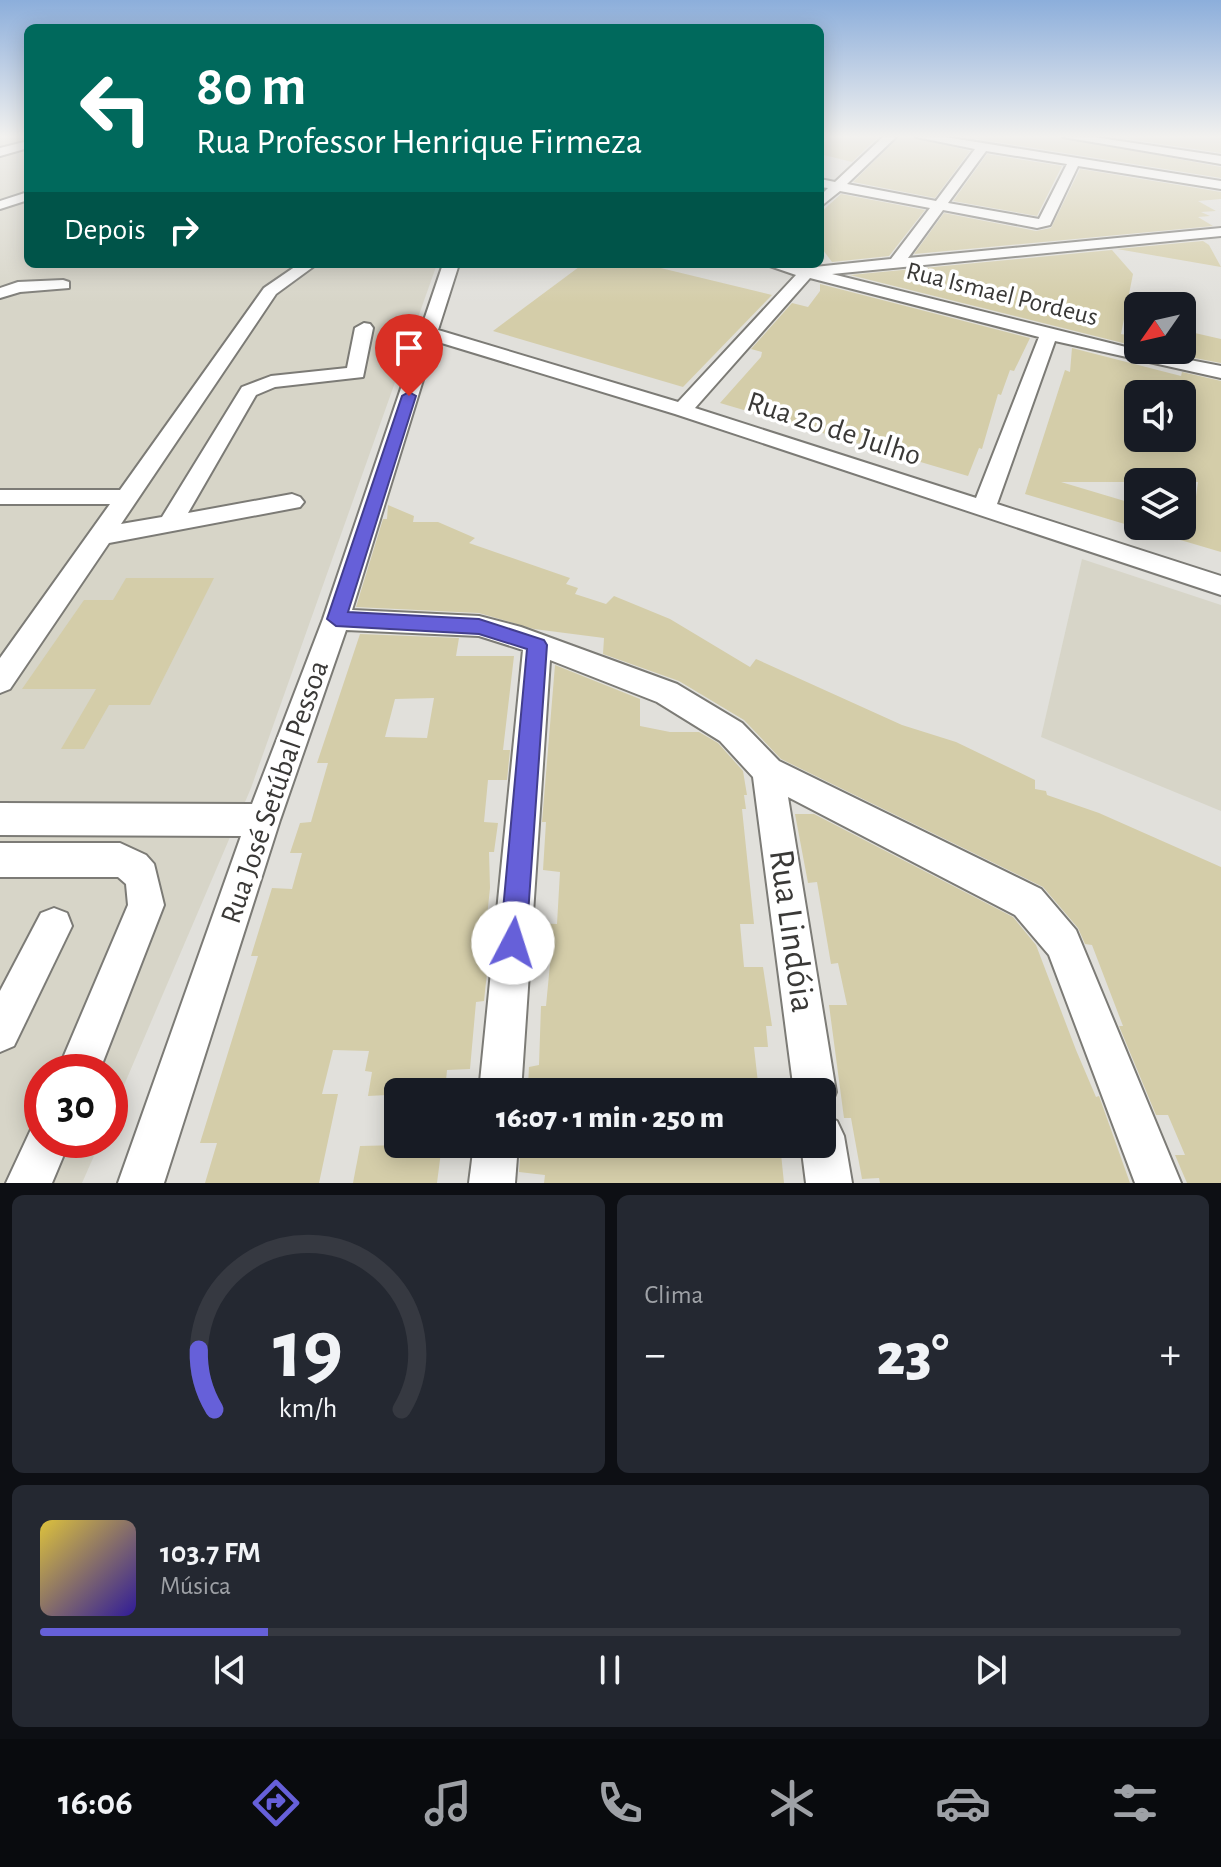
<!DOCTYPE html>
<html lang="pt">
<meta charset="utf-8">
<style>
:root{--surface:#171b24;--page:#242831;--text:#f1f3f6;--muted:#9ea1a6;--line:#363941;--accent:#6660d9}
body{margin:0;font-family:"Alegreya Sans",sans-serif;background:var(--page);color:var(--text);height:100vh;display:flex;flex-direction:column;font-size:30px;white-space:nowrap}
*{box-sizing:border-box;margin:0}
p{font-size:26px;color:var(--muted)}
.icon{flex:none;width:44px;height:44px;fill:none;stroke:currentColor;stroke-width:2;stroke-linecap:round;stroke-linejoin:round}
.map{position:relative;height:1183px;overflow:hidden}
.details{display:flex;flex-direction:column;gap:12px;padding:12px;background:#0d0f14;flex:1}
.details>*{flex:none}
.guide{position:absolute;left:24px;top:24px;width:800px;height:244px;border-radius:12px;box-shadow:0 4px 20px #0003;background:#00695c;color:#fff;overflow:hidden}
.needle{width:52px;rotate:236deg}
.controls{position:absolute;left:1124px;top:292px;display:grid;gap:16px}
.controls a{display:grid;place-items:center;width:72px;height:72px;border-radius:12px;background:var(--surface);box-shadow:0 4px 20px #0003;font-size:40px}
.speed{position:absolute;left:24px;top:1054px;display:flex;gap:16px;font-size:40px;font-weight:700;text-align:center}
.speed>*{display:grid;place-content:center;width:104px;height:104px;border-radius:50%;background:var(--surface);box-shadow:0 4px 20px #0003;line-height:1}
.speed .limit{border:12px solid #d22;background:#fff;color:#111}
.pin{position:absolute;display:grid;place-items:center;width:68px;height:68px;color:#fff;margin:-82px -34px;border-radius:50% 50% 50% 0;rotate:-45deg;box-shadow:0 0 8px #0007}
.pin .icon{rotate:45deg}
.me{position:absolute;width:88px;margin:-44px;rotate:5deg;stroke-linejoin:round;filter:drop-shadow(0 0 6px #0008)}
.turn{display:flex;align-items:center;gap:28px;height:168px;padding:0 40px;font-size:36px}
.turn .icon{width:104px;height:104px;stroke-width:2.5}
.turn b{display:block;font-size:56px;line-height:68px}
.then{display:flex;align-items:center;height:76px;padding:0 40px;background:#0003;gap:16px;font-size:30px}
.big{font-size:60px;font-weight:800;line-height:1.1}
.details .widget{flex:1;display:flex;flex-direction:column;justify-content:center;gap:12px;min-width:0;padding:0 28px;border-radius:12px;background:var(--page)}
.details .dial{align-items:center;gap:0}
.dial svg{height:208px;overflow:visible;fill:none;stroke:var(--line);stroke-width:7;stroke-linecap:round;text-anchor:middle}
.dial text{fill:var(--text);stroke:none}
.song{display:flex;align-items:center;gap:24px}
.cover{width:96px;height:96px;border-radius:12px;background:linear-gradient(135deg,hsl(50 70% 55%),hsl(250 70% 35%))}
.played{height:8px;border-radius:4px;background:linear-gradient(90deg,var(--accent) 20%,var(--line) 20%)}
.keys{display:flex;justify-content:space-around;direction:ltr}
.heat{display:flex;justify-content:space-between;align-items:center;font-size:44px;direction:ltr}
.details .tiles{flex:1;display:grid;gap:12px;grid-template-columns:1fr 1fr}
.widget:last-child{grid-column:span 2}
.trip{position:absolute;left:384px;top:1078px;width:452px;height:80px;border-radius:12px;background:var(--surface);box-shadow:0 4px 20px #0003;font-weight:800;line-height:80px;text-align:center}
.tabs{display:flex;height:128px;justify-content:space-around;align-items:center;background:#090b0e;color:var(--muted)}
.tabs .icon{width:56px;height:56px}
.tabs .active{color:var(--accent)}
.tabs b{font-size:36px;color:var(--text)}
.map>svg:first-child{display:block}
.built{fill:#d7d5c8}
.building{fill:#d4cda9;fill-rule:evenodd}
.lines{fill:none;stroke-linecap:round;stroke-linejoin:round}
.minor-casing{stroke:#7c7b76;stroke-width:4}
.minor{fill:#fff;fill-rule:evenodd}
.route{fill:#6660d9;stroke:#423e8d;stroke-width:2}
.labels{text-anchor:middle;dominant-baseline:central;stroke-width:7;stroke-linejoin:round;paint-order:stroke}
.far-street-label{font-size:26px;fill:#3a3937;stroke:#fff}
.street-label{font-size:30px;fill:#3a3937;stroke:#fff}
.near-street-label{font-size:36px;fill:#3a3937;stroke:#fff}
</style>
<div class="map">
<svg width="1221" height="1183" viewBox="0 0 1221 1183">
<rect width="100%" height="100%" fill="#e1e0db"/>
<g class="built">
<polygon points="0,137 28,137 28,264 437,264 251,788 110,1118 110,1072 42,1072 42,1140 101,1140 82,1183 0,1183"/>
<polygon points="1082,559 1221,605 1221,811 1041,737"/>
</g>
<g class="building">
<polygon points="830,137 878,137 852,162 820,154 820,146"/>
<polygon points="899,137 913,137 970,151 935,198 853,182"/>
<polygon points="965,137 1060,137 1221,167 1221,178"/>
<polygon points="1115,137 1221,137 1221,153"/>
<polygon points="987,154 1062,166 1037,216 953,201"/>
<polygon points="1080,169 1221,192 1221,199 1198,201 1216,211 1201,212 1210,216 1198,217 1213,226 914,254 944,213 1036,231 1051,228"/>
<polygon points="841,194 925,210 889,256 832,262 820,246 820,213"/>
<polygon points="1203,241 1209,245 1221,267 1117,249"/>
<polygon points="1112,250 1133,274 1121,334 1137,337 1135,346 850,275"/>
<polygon points="583,264 644,264 772,295 683,387 493,331"/>
<polygon points="820,284 1030,338 1014,371 1010,370 1001,395 998,394 982,449 979,448 968,476 720,403 761,357 762,352 751,349 792,303 808,307 820,291"/>
<polygon points="1186,331 1221,339 1221,363 1184,356"/>
<path d="M1072,348L1181,376L1182,372L1221,381V552L1150,531L1151,526H1192L1198,482H1061L1138,505V528L1025,494L1065,370L1070,372ZM1138,394H1182V438H1138Z"/>
<polygon points="388,505 414,516 413,522 438,522 475,538 469,543 570,578 566,584 578,588 575,594 606,604 614,596 670,619 750,667 756,659 902,725 956,742 1035,780 1035,789 1046,791 1047,795 1099,813 1221,867 1221,1183 1187,1183 1175,1155 1185,1155 1168,1115 1156,1115 1119,1026 1123,1026 1092,945 1085,944 1078,928 1043,887 781,759 744,720 679,681 603,654 604,638 534,629 479,613 356,607 383,519 387,519"/>
<polygon points="126,578 214,578 150,705 109,705 84,749 61,749 96,689 22,689 84,600 113,600"/>
<path d="M360,634L459,638L456,656H514L503,750H510L507,780H488L484,822L498,823L494,852H489L490,888L482,964L488,963L484,1001L476,1002L470,1069L447,1070L445,1092L368,1096L372,1072L365,1071L369,1051L333,1050L322,1094H338L319,1183H205L217,1143H200L258,956H251L272,888L292,889L302,853H290L300,823L311,822L328,763H317ZM434,698L427,738L385,737L395,699Z"/>
<polygon points="555,665 640,699 640,726 670,732 699,732 718,743 743,771 747,795 744,795 746,809 742,809 754,924 740,924 744,967 763,967 772,1026 766,1026 768,1047 754,1047 759,1092 540,1092 528,1086 529,1067 539,1065 541,1006 546,1006 552,943 534,943 535,923 557,924 560,872 543,870 546,822 542,822"/>
<polygon points="795,814 814,814 1013,917 1036,945 1076,1050 1096,1097 1099,1096 1130,1183 880,1183 879,1178 862,1179 851,1118 844,1118 829,1005 847,1005 838,963 831,964 817,882 808,883"/>
<polygon points="442,1144 437,1183 353,1183 360,1146"/>
<polygon points="521,1144 780,1144 784,1183 544,1183 545,1175 519,1172"/>
</g>
<g class="lines">
<g class="minor-casing">
<g id="minor">
<path d="M883,137H896L847,184L936,201L975,149L916,137H945L1221,181V189L1078,166L1050,225L1037,228L943,210L908,258L1221,228V236L832,274L1138,350L1221,366V378L1055,341L997,504L1221,576V595L675,414L435,341L352,610L479,616L521,627L677,684L742,723L779,761L1041,889L1076,930L1181,1183H1135L1049,955L1015,915L788,797L836,1092L830,1107L822,1110V1092H794L753,777L720,741L657,702L550,660L521,1092H479L523,650L479,636L346,630L280,820L164,1183H118L241,836L0,835V803L252,804L323,619L443,264H459L438,330L678,402L796,275L764,264L805,268L891,259L930,208L840,191L820,207V196L828,188L820,187V179L835,182ZM986,151L1067,164L1039,219L948,203ZM810,278L1039,337L976,498L695,408Z"/>
<polygon points="1063,137 1093,137 1221,156 1221,164"/>
<polygon points="28,141 28,148 0,156 0,148"/>
<polygon points="28,192 28,200 0,209 0,201"/>
<polygon points="299,264 317,264 276,294 121,524 162,517 242,387 271,376 347,368 355,328 364,323 370,324 373,328 363,377 275,387 256,395 188,513 292,494 300,497 304,502 300,507 109,543 10,689 0,693 0,658 110,504 0,504 0,490 120,490 264,288"/>
<polygon points="63,280 69,282 69,288 20,292 0,298 0,288 18,282"/>
<polygon points="0,843 120,843 146,855 154,864 164,905 99,1072 57,1072 128,905 126,884 118,877 0,877"/>
<polygon points="54,908 67,913 72,926 14,1046 0,1052 0,991 41,913"/>
<polygon points="822,1114 837,1121 844,1136 852,1183 806,1183 801,1144 822,1144"/>
<polygon points="42,1121 42,1140 70,1140 52,1183 6,1183 33,1125"/>
<polygon points="474,1144 518,1144 515,1183 469,1183"/>
</g>
</g>
<use href="#minor" class="minor"/>
</g>
<linearGradient id="sky" x2="0" y2="1"><stop stop-color="#8caedb"/><stop offset="0.45" stop-color="#f2f1ef"/><stop offset="1" stop-color="#f2f1ef" stop-opacity="0"/></linearGradient>
<rect width="1221" height="303" fill="url(#sky)"/>
<polygon class="route" points="409,392 416,396 348,612 479,619 544,640 547,645 526,943 522,952 513,956 504,952 500,943 527,649 479,634 336,626 327,619 402,396"/>
<g class="labels">
<g class="far-street-label">
<text transform="translate(1002 294) rotate(14)">Rua Ismael Pordeus</text>
</g>
<g class="street-label">
<text transform="translate(834 429) rotate(18)">Rua 20 de Julho</text>
<text transform="translate(275 792) rotate(-71)">Rua José Setúbal Pessoa</text>
</g>
<g class="near-street-label">
<text transform="translate(792 931) rotate(82)">Rua Lindóia</text>
</g>
</g>
</svg>
<div class="controls">
<a><svg class="needle" viewBox="-14 -14 28 28"><path d="M0-13l5 13h-10z" fill="#e53935"/><path d="M0 13l5-13h-10z" fill="#9ea1a6"/></svg></a>
<a><svg class="icon" aria-label="sound" viewBox="0 0 24 24"><path d="M4 9h4l5-4v14l-5-4H4zM17 9q2 3 0 6"/></svg></a>
<a><svg class="icon" aria-label="layers" viewBox="0 0 24 24"><path d="M12 4l9 5-9 5-9-5zM3 14l9 5 9-5"/></svg></a>
</div>
<div class="speed"><div class="limit">30</div></div>
<div class="pin" style="left:409px;top:396px;background:#d93025"><svg class="icon" aria-label="arrive" viewBox="0 0 24 24"><path d="M6 21V4h12l-3 4 3 4H6"/></svg></div>
<svg class="me" style="left:513px;top:943px" viewBox="-20 -20 40 40"><circle r="19" fill="#fff"/><path d="M0-13L10 11 0 6-10 11z" fill="#6660d9"/></svg>
<div class="trip">16:07 · 1 min · 250 m</div>
<div class="guide">
<div class="turn"><svg class="icon" aria-label="left" viewBox="0 0 24 24"><path d="M17 20v-9H6M10 6l-5 5 5 5"/></svg><div><b>80 m</b>Rua Professor Henrique Firmeza</div></div>
<div class="then">Depois<svg class="icon" aria-label="right" viewBox="0 0 24 24"><path d="M7 20v-9h11M14 6l5 5-5 5"/></svg></div>
</div>
</div>
<section class="details">
<div class="tiles">
<div class="widget dial"><svg viewBox="0 0 100 80">
<path d="M14 69A42 42 0 1 1 86 69"/>
<path d="M14 69A42 42 0 0 1 8 46" stroke="#6660d9"/>
<text x="50" y="56" font-size="32" font-weight="700">19</text>
<text x="50" y="72" font-size="11">km/h</text>
</svg></div>
<div class="widget"><p>Clima</p>
<div class="heat"><a>−</a><b class="big">23°</b><a>+</a></div>
</div>
<div class="widget">
<div class="song"><i class="cover"></i><div><b>103.7 FM</b><p>Música</p></div></div>
<div class="played"></div>
<div class="keys"><svg class="icon" aria-label="previous" viewBox="0 0 24 24"><path d="M18 5L8 12l10 7zM5 5v14"/></svg><svg class="icon" aria-label="pause" viewBox="0 0 24 24"><path d="M8 5v14M16 5v14"/></svg><svg class="icon" aria-label="next" viewBox="0 0 24 24"><path d="M6 5l10 7-10 7zM19 5v14"/></svg></div>
</div>
</div>
</section>
<nav class="tabs">
<b>16:06</b>
<svg class="icon active" aria-label="directions" viewBox="0 0 24 24"><path d="M12 3l9 9-9 9-9-9zM9 14v-3h6M13 9l2 2-2 2"/></svg>
<svg class="icon" aria-label="music" viewBox="0 0 24 24"><path d="M9 18V5l10-2v13"/><circle cx="6" cy="18" r="3"/><circle cx="16" cy="16" r="3"/></svg>
<svg class="icon" aria-label="phone" viewBox="0 0 24 24"><path d="M5 4h4l2 5-3 2q2 4 5 5l2-3 5 2v4C11 20 4 13 5 4z"/></svg>
<svg class="icon" aria-label="climate" viewBox="0 0 24 24"><path d="M12 3v18M4 7l16 10M4 17L20 7"/></svg>
<svg class="icon" aria-label="car" viewBox="0 0 24 24"><path d="M5 17H2v-5l4-1 3-4h7l3 4 3 1v5h-3M9 17h6M6 11h13"/><circle cx="7" cy="17" r="2"/><circle cx="17" cy="17" r="2"/></svg>
<svg class="icon" aria-label="filters" viewBox="0 0 24 24"><path d="M4 7h16M4 17h16"/><circle cx="9" cy="7" r="2"/><circle cx="15" cy="17" r="2"/></svg>
</nav>
